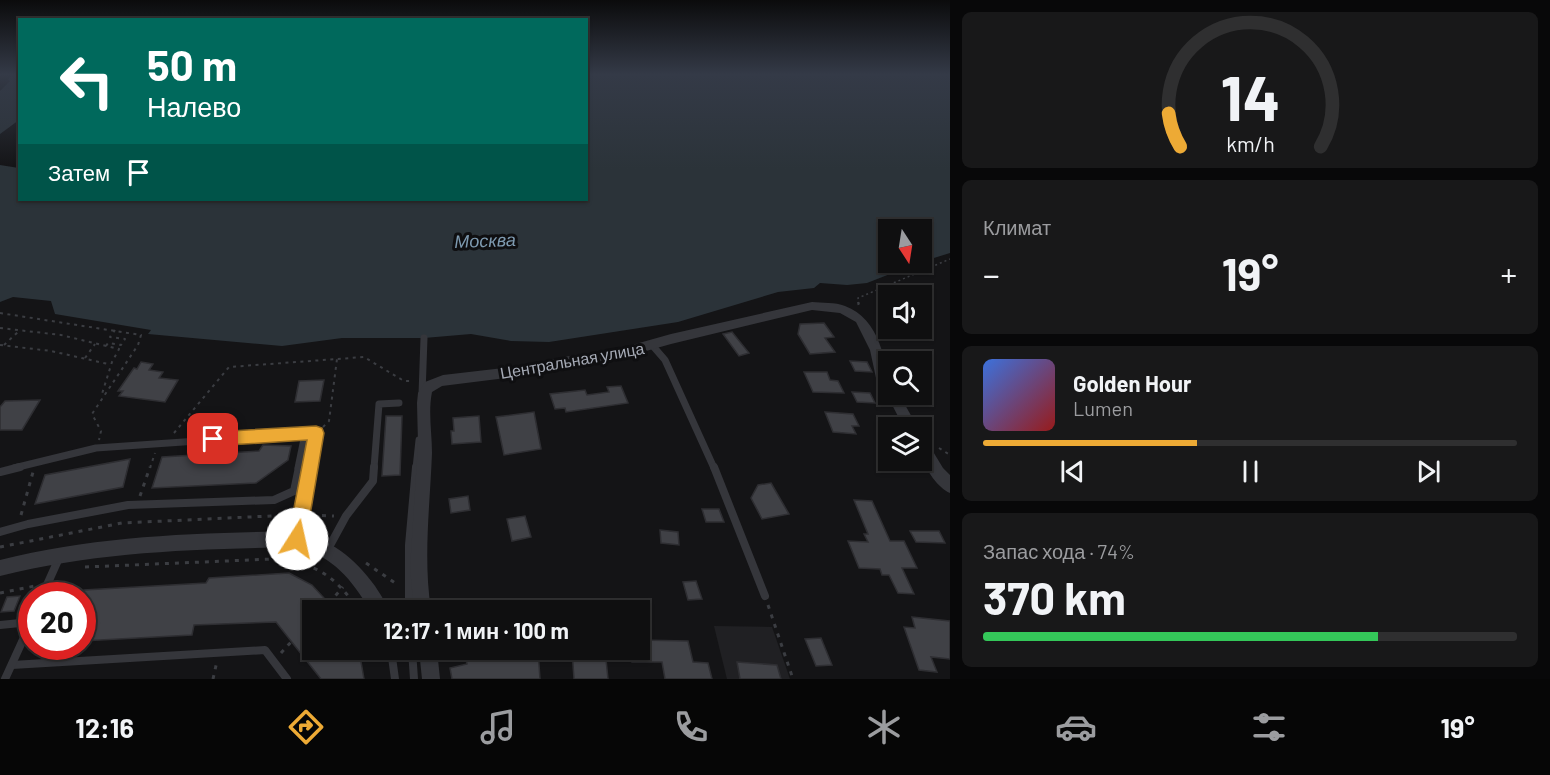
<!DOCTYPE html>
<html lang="ru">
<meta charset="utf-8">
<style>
:root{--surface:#0f0f10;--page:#181819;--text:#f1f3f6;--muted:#9b9c9f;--line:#2f2f30;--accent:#edaa35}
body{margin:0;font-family:Barlow,sans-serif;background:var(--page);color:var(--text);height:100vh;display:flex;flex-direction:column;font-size:22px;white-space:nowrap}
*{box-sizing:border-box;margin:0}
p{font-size:20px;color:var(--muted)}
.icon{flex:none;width:33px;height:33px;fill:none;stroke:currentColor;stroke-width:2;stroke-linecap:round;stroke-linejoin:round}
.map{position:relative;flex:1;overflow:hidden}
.details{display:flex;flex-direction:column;gap:12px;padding:12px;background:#080809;width:600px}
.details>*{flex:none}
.hud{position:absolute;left:18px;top:18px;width:570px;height:183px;border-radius:0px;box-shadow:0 2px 4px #0004,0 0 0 2px var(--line);background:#00695c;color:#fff;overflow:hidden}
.needle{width:39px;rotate:168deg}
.buttons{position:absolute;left:878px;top:219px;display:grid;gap:12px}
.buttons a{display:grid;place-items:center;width:54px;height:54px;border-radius:0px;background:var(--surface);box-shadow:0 2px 4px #0004,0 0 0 2px var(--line);font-size:30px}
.speed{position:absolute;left:18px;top:582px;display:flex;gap:12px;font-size:30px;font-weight:700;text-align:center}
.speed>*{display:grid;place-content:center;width:78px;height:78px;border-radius:50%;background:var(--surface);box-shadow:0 2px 4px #0004,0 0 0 2px var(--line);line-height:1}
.speed .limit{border:9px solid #d22;background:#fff;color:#111}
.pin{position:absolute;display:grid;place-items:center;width:51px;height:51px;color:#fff;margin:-26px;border-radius:12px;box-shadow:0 3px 9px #0006}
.me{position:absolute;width:66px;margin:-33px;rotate:10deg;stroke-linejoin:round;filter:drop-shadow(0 0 4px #0008)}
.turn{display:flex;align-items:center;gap:21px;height:126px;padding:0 30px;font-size:27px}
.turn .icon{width:78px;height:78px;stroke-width:2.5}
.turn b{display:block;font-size:42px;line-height:51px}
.then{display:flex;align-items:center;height:57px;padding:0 30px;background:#0003;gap:12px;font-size:22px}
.big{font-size:45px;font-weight:700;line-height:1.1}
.details .tile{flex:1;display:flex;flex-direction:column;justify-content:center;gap:9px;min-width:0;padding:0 21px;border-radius:9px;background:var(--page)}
.details .dial{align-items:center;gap:0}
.dial svg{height:156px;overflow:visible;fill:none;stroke:var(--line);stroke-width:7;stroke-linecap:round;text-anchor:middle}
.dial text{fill:var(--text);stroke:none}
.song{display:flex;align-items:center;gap:18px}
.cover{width:72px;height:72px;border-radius:9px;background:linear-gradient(135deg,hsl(220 70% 55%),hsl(0 70% 35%))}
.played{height:6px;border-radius:3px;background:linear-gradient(90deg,var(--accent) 40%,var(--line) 40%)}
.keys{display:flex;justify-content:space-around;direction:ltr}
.heat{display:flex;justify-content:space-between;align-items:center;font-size:33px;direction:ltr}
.charge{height:9px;border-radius:4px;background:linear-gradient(90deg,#34c759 74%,var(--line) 0)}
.trip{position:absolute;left:302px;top:600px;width:348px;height:60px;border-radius:0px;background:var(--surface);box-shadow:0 2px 4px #0004,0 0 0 2px var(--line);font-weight:700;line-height:60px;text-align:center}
.tab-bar{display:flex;height:96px;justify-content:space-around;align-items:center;background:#060606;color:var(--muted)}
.tab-bar .icon{width:42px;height:42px}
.tab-bar .selected{color:var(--accent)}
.tab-bar b{font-size:27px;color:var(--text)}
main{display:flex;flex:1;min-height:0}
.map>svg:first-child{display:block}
.built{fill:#202023}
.water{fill:#2b3339}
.building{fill:#404146;stroke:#2e2e32;stroke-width:1.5}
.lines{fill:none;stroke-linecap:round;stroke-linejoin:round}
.path-far2{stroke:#3b3d42;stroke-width:1.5;stroke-dasharray:2 3;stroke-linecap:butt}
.path-far1{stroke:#3b3d42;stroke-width:2;stroke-dasharray:3 4.5;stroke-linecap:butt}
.path{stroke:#3b3d42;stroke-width:3;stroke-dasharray:4 6;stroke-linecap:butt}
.lane-far1{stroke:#35363b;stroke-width:7}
.lane{stroke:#35363b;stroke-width:8}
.street{fill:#35363b;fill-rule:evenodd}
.route{fill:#edaa35;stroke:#9a6e22;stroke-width:1.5}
.labels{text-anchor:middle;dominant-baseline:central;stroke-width:6;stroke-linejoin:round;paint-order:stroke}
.street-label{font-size:16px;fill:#a6abb6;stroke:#0f0f11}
.water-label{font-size:18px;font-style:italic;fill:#7e9ab0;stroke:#0f0f11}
</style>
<main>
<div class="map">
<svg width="950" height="679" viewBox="0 0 950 679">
<rect width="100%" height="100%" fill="#141416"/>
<polygon class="built" points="714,626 772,627 790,679 727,679"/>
<g class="water">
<polygon points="12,74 19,74 19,120 0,134 0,91 10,81 8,80"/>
<polygon points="587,74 950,74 950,253 921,262 921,230 888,230 888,262 918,263 867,283 847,285 820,283 814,288 778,292 678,322 549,342 511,341 471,334 424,338 342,338 282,346 148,334 151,330 55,314 51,301 13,297 0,302 0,165 19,168 20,200 586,200"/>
</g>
<g class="building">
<polygon points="824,323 834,337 825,338 835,352 810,354 798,334 800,324"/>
<polygon points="732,332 749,353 739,356 723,334"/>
<polygon points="850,361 867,362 872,372 855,371"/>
<polygon points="141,362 153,364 149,370 163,372 159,378 178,380 165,402 119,396 123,391 118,391 134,368 137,369"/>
<polygon points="804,372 827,372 830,380 838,381 844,393 813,392"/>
<polygon points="324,380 320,401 295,402 299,381"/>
<polygon points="621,386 628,403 566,412 565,408 555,409 550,394 585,390 587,395 609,392 607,387"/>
<polygon points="852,392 870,393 875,403 857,402"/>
<polygon points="40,400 22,430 0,430 0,407 5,401"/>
<polygon points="534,412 541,449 504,455 496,417"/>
<polygon points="825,412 853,414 859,426 852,426 856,434 833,432"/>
<polygon points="386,416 402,416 400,475 382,476"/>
<polygon points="479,416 481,442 452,444 451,431 454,431 453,418"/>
<polygon points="263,445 291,446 288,460 256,483 152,488 162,457 259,451"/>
<polygon points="130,459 123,487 35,504 45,475"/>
<polygon points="771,483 789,514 762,519 751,498 758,485"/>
<polygon points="468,496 470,510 451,513 449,499"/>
<polygon points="854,500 872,501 890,541 904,541 917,568 902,568 914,594 898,593 889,575 882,575 880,569 859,568 848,541 868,542 864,534 868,534"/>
<polygon points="702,509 719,509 724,522 706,522"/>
<polygon points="525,516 531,537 512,541 507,519"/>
<polygon points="660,530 678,532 679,545 661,543"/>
<polygon points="910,531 939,531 945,543 916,542"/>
<polygon points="289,573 312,585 335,610 312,610 312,650 359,650 364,679 321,679 276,622 194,625 192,635 82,641 84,590 206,583 209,578"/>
<polygon points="696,581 702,599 688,600 683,582"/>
<polygon points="20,596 14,611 1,612 7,597"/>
<polygon points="912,617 950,621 950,659 931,657 937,672 919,670 904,627 915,628"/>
<polygon points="821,638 832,665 816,666 805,639"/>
<polygon points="639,640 688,641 693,662 708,663 712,679 665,679 662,662 632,662 630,650 639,650"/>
<polygon points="464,650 538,650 540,679 452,679 450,668 467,664"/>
<polygon points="572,650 605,650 608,679 574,679"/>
<polygon points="737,662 777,665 781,679 740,679"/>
</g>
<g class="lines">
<polyline class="path-far2" points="859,304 858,298 950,259"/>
<g class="path-far1">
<polyline points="858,302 859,307"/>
<polyline points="0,313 141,335 138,345 92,414 101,431 99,440"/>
<polyline points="0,328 61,335 119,349 112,362 101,397"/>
<polyline points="0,345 51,351 108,364"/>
<polyline points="4,345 19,331"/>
<polyline points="106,346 108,343 121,345 125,339 110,337 115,330"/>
<polyline points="85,358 95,344"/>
<polyline points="323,427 329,421 337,359"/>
<polyline points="174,433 229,367 364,357 404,381 413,381"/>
<polyline points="939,448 950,455"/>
<polyline points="150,468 155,453"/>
</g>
<g class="path">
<polyline points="140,496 150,467"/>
<polyline points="21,515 33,472"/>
<polyline points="312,515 334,516"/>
<polyline points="0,547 122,523 292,515"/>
<polyline points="366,563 398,585"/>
<path d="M85,567L273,559C316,563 334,575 359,610"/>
<polyline points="0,593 35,586"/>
<polyline points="329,603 343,587"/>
<polyline points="768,605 793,679"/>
<polyline points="281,653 291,642"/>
<polyline points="213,679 217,661"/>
</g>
<g class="lane-far1">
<polyline points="652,345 665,360 714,468"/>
<polyline points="422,394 424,338"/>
<polyline points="14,468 96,448 316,433 310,468"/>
<polyline points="298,468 305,434"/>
<polyline points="374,468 379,404 399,403"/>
<polyline points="416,468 419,440"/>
</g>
<g class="lane">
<polyline points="714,467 765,596"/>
<polyline points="0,472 20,467"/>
<polyline points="0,532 28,524 128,505 274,500 294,491 299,467"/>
<polyline points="297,539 310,467"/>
<polyline points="328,549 346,516 373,481 374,467"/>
<polyline points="42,596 59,558"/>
<polyline points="409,610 409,545 416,467"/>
<polyline points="0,625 30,622"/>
<polyline points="391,650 395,679"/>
<polyline points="412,650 414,679"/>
<polyline points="12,665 265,650 287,679"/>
<polyline points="5,679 32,620"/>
</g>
<g class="street">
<path d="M812,302C822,303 835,302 845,306C879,318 888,363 888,394H899L918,428H904L886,393L883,392L876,378L870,350L856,322L840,313L812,310L671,344L607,362L574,365L521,376L442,386L432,392C428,412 432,433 432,453C430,506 423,557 431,610H414L410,569L418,444L417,403L418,393L425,382L443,375L521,366L574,355L607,352L671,334Z"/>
<path d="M921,438L926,440L943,468L950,475V493C938,488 926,470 922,458C920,452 921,444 921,438Z"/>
<path d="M297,531C331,540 354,557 375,586C380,594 386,602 388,610H370C351,579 334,557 297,547C197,549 98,551 0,576V560C98,535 197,533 297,531Z"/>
<polygon points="419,650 437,650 440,679 422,679"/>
</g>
</g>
<linearGradient id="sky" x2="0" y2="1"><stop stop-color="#0b0b0c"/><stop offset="0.44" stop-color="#343a47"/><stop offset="1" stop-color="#343a47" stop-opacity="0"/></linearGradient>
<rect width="950" height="169" fill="url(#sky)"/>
<polygon class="route" points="316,426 322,428 324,433 306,539 304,546 297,548 291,546 288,539 307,440 213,446 208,444 205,439 208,434 213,432"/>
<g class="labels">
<g class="street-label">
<text transform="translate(572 360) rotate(-10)">Центральная улица</text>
</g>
<g class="water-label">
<text transform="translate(485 240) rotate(-2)">Москва</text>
</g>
</g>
</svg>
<div class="buttons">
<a><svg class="needle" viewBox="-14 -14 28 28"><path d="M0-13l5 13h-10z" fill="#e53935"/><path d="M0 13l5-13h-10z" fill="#9b9c9f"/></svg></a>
<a><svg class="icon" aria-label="sound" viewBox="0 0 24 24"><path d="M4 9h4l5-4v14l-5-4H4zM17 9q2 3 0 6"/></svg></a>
<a><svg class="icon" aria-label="search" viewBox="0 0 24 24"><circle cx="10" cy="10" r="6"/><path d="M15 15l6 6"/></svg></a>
<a><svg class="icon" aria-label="layers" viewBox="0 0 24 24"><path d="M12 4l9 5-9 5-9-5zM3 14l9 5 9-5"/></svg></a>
</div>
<div class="speed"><div class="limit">20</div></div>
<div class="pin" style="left:213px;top:439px;background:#d93025"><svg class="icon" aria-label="arrive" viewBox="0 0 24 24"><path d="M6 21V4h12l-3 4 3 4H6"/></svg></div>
<svg class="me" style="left:297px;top:539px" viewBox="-20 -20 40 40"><circle r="19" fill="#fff"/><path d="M0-13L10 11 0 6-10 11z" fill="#edaa35"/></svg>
<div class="trip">12:17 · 1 мин · 100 m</div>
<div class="hud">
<div class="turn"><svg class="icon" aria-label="left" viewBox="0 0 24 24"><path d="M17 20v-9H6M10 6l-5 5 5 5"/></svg><div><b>50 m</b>Налево</div></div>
<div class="then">Затем<svg class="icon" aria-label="arrive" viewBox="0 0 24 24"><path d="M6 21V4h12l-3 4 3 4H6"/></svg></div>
</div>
</div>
<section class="details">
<div class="tile dial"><svg viewBox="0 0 100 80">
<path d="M14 69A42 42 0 1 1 86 69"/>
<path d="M14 69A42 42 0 0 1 8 52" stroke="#edaa35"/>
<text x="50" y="56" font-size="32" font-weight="700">14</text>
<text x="50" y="72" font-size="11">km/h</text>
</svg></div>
<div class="tile"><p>Климат</p>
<div class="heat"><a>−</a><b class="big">19°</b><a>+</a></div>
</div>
<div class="tile">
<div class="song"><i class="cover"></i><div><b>Golden Hour</b><p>Lumen</p></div></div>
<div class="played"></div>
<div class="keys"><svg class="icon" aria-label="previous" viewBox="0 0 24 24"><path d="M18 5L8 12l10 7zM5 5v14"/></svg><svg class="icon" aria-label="pause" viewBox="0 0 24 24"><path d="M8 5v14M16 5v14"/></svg><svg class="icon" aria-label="next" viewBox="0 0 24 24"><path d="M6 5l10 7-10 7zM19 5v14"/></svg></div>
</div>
<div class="tile"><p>Запас хода · 74%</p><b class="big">370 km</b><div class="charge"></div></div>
</section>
</main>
<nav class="tab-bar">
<b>12:16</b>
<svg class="icon selected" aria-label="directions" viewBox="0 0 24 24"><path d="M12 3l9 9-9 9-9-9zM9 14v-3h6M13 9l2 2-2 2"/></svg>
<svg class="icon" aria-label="music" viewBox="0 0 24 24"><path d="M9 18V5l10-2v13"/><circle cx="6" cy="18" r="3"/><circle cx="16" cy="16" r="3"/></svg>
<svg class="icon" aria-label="phone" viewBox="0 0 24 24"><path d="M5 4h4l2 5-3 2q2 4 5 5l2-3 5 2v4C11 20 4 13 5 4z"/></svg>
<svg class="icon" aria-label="climate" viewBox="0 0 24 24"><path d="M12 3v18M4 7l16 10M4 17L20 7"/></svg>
<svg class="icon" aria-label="car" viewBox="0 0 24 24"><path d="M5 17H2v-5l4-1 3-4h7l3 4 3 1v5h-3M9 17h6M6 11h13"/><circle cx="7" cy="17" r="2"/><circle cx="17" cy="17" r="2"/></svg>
<svg class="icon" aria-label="filters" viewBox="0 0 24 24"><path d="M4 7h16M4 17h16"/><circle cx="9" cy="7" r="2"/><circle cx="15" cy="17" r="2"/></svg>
<b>19°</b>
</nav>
